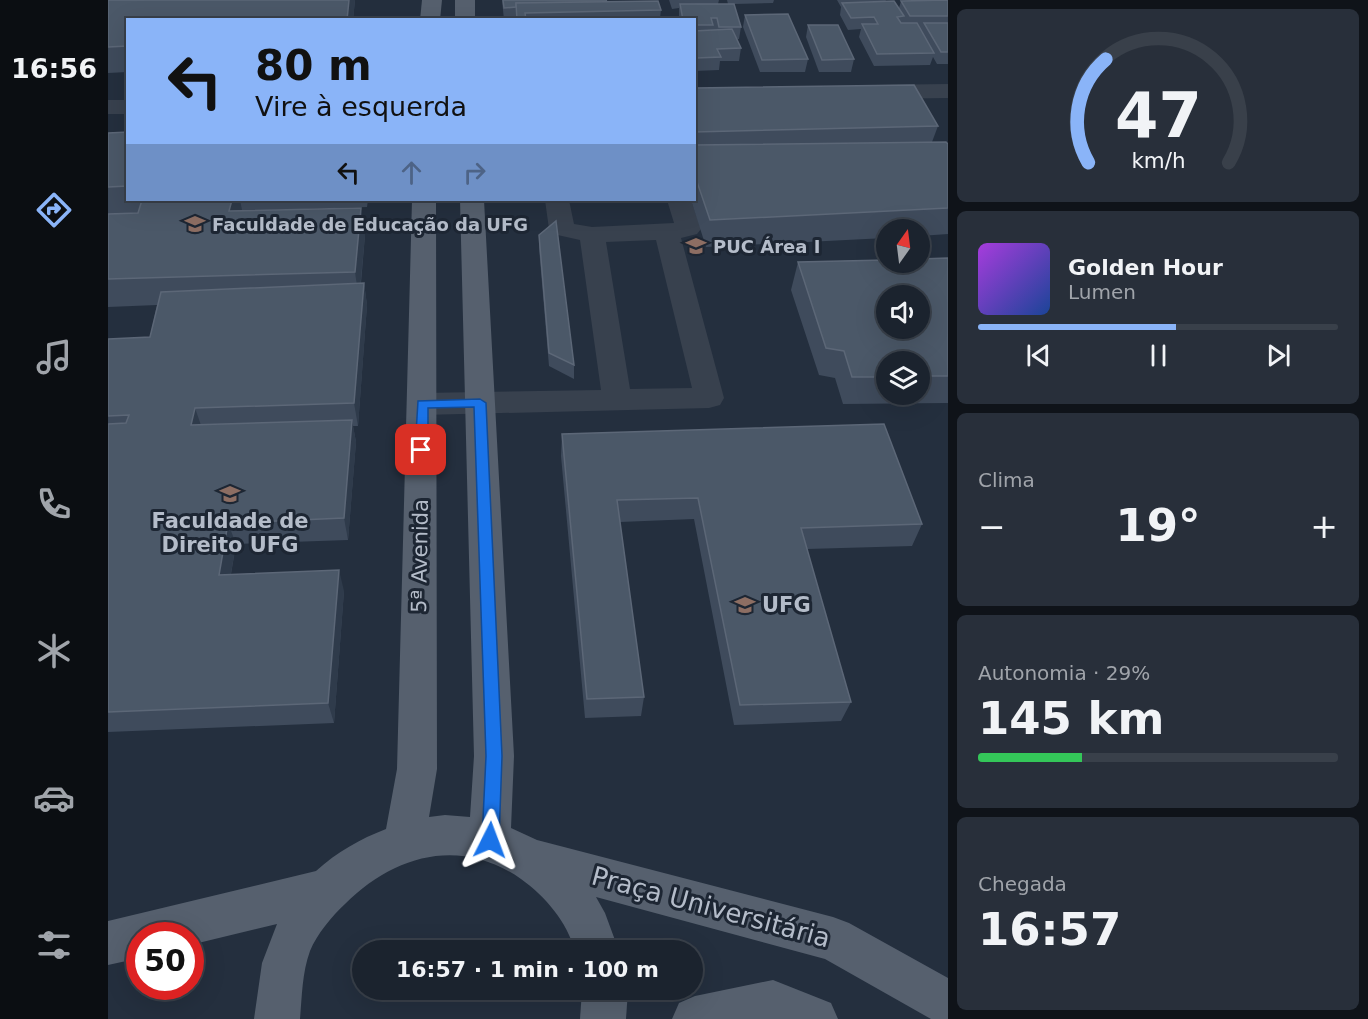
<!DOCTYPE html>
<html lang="pt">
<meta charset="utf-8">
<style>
:root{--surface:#1b232e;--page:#282f3a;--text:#f1f3f6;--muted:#a0a4aa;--line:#39404a;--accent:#8ab4f8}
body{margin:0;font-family:"DejaVu Sans",sans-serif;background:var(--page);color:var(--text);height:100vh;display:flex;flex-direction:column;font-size:22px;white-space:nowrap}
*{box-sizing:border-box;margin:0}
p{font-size:20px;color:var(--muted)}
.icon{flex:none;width:33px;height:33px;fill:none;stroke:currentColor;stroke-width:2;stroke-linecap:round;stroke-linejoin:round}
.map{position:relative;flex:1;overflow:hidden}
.drawer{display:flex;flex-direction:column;gap:9px;padding:9px;background:#0f1319;width:420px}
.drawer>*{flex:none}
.top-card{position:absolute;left:18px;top:18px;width:570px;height:183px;border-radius:0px;box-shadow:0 6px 24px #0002,0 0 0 2px var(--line);background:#8ab4f8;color:#111;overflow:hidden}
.needle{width:39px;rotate:14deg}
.fabs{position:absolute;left:768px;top:219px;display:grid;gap:12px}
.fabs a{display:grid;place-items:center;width:54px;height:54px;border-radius:50%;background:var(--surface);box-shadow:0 6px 24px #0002,0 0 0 2px var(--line);font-size:30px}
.speed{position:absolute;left:18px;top:922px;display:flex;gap:12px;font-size:30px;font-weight:700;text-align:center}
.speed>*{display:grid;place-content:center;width:78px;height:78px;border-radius:50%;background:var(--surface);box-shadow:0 6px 24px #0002,0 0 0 2px var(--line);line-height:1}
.speed .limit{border:9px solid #d22;background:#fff;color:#111}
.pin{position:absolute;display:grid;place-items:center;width:51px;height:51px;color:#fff;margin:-26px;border-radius:12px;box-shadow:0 3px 9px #0006}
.me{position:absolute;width:66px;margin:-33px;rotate:3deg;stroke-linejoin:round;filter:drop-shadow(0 0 4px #0008)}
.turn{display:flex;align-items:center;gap:21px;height:126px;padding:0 30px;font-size:27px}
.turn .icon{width:78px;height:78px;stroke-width:2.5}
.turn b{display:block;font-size:42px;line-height:51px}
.lanes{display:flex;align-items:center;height:57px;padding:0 30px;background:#0003;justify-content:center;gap:30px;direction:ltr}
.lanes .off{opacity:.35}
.big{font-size:45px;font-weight:800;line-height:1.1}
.drawer .tile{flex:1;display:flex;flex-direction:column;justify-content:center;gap:9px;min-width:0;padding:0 21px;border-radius:9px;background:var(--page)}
.drawer .dial{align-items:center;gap:0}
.dial svg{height:156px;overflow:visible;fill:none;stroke:var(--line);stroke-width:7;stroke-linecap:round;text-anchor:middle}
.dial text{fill:var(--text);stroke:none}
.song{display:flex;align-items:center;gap:18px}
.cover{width:72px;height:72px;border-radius:9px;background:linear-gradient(135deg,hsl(280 70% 55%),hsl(220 70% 35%))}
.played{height:6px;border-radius:3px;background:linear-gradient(90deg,var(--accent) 55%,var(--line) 55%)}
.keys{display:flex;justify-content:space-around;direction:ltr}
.heat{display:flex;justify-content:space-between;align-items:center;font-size:33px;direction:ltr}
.charge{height:9px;border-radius:4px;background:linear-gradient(90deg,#34c759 29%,var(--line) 0)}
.trip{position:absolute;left:244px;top:940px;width:351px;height:60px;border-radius:30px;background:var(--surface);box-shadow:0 6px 24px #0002,0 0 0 2px var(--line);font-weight:800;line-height:60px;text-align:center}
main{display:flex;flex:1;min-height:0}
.tabs{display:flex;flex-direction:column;width:108px;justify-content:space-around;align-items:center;background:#0b0e12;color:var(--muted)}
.tabs .icon{width:42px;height:42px}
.tabs .active{color:var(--accent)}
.tabs b{font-size:27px;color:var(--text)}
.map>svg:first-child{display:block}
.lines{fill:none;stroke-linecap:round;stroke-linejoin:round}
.minor{fill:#38414e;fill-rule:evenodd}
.major{fill:#56606e;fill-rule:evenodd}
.wall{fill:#3f4b5c;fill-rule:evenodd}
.shaded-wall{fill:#2f3b4b}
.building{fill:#4b5868;stroke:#5c6777;stroke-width:1.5;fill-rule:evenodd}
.route{fill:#1a73e8;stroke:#114b97;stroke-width:1.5}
.labels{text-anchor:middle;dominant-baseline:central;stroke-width:6;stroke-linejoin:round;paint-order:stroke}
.far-poi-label{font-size:18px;font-weight:bold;fill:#b4bcc9;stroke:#1d2633;text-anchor:start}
.poi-label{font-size:21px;font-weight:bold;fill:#b4bcc9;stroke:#1d2633}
.street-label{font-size:21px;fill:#b4bcc9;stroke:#1d2633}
.near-street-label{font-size:26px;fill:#b4bcc9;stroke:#1d2633}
</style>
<main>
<nav class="tabs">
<b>16:56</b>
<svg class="icon active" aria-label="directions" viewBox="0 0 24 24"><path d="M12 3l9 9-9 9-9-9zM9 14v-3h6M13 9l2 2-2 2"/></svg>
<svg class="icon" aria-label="music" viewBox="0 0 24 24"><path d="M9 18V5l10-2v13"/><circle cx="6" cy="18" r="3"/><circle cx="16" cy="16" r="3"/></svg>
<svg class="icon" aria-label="phone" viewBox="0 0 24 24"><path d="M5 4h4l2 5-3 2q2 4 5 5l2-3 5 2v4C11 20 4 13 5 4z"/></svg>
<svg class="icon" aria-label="climate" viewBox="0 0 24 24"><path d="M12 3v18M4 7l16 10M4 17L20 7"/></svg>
<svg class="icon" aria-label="car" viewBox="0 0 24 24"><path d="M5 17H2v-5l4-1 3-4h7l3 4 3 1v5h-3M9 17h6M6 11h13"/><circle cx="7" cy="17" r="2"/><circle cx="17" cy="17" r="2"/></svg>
<svg class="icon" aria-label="filters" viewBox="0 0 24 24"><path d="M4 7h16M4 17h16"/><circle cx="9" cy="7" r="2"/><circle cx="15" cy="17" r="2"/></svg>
</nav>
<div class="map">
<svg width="840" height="1019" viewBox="0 0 840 1019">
<rect width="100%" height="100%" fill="#242f3e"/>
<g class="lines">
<g class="minor">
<polygon points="840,84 840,98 765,99 757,97 754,92 757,87 765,85"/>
<rect x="0" y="100" width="20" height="14"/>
<path d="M437,200H461L466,224L484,227L566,223L559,200H583L593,229L589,234L573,238L616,398L612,405L601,408L314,415L303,411L299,404L303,397L314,393L493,390L472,240L445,234L441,229ZM548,240L584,388L522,389L498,242Z"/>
</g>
<g class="major">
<polygon points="314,0 334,0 332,20 312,20"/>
<rect x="347" y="0" width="20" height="20"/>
<path d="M304,200H328L329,769L321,817L337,815L362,817L366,756L352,200H376L406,756L403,828L429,840L725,917L741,923L840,978V1019H823L717,959L488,897L497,913L511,951H467C459,922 438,897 413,879C353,837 287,854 237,904C224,916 209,934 202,951C194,973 194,997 192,1019H146L154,963L169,924L82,945V936H32V958L0,965V921L208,871C229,852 252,839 278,829L289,769Z"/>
<polygon points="665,980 723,1003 730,1019 564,1019 571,1003 587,996"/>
<polygon points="474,990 520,990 518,1019 472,1019"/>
</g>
</g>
<g class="wall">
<polygon points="0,0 247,0 245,20 20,20 20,72 0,73"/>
<polygon points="394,0 498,0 499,2 553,10 552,18 571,20 396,20"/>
<polygon points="561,0 611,0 610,4 620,4 619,0 666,0 665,3 626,4 633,27 631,39 629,39 633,48 631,61 612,61 611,70 586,71 586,20 571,20 571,8 564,9"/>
<polygon points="729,0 778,0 777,2 791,8 793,1 840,0 840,64 829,64 825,57 822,65 766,66 751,37 753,29 740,30 732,15 733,7"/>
<polygon points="637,15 700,59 697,72 652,72 635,27"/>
<polygon points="700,25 746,59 743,72 711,72 698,37"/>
<polygon points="586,88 830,126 824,142 840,144 840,234 812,236 812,230 778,230 778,238 598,247 583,200 586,200"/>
<polygon points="20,132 20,200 260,200 259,207 134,211 257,235 253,283 256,283 259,305 250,426 245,426 248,442 240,540 128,544 123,574 236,591 226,723 0,732 0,339 42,337 49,305 0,307 0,133"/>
<polygon points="431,235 466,365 466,379 441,366 431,248"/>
<path d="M840,258V403L735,404L727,378L711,375L683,290L690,262ZM778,362H812V394H778Z"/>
<polygon points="454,434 814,524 804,546 699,549 743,702 733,721 626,725 586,519 512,522 536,697 533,716 477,718 453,456"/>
</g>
<g class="shaded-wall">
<polygon points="241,0 247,0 245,20 239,20"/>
<polygon points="124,200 132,200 134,210 121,211"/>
<polygon points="253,208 257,235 251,300 247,272"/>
<polygon points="256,283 259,305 250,426 246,403"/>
<polygon points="87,408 95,431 83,425"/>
<polygon points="244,420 248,442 240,540 236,518"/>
<polygon points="120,523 128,544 119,596 111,575"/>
<polygon points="231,570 236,591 226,723 220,703"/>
</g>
<g class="building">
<polygon points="0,0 241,0 239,20 20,20 20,46 0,47"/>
<polygon points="395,0 498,0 499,2 408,3 408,7 396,8"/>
<polygon points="840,0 840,16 802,16 793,1"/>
<polygon points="550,1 553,10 417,13 418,20 409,20 408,3"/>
<polygon points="786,1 796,16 789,17 793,23 809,23 826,53 769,54 754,24 770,24 766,17 743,18 734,3"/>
<polygon points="572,4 626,4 633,27 611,27 609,18 603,18 605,25 586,25 586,20 575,20"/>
<polygon points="680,14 700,59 654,60 637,15"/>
<polygon points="570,17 571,20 468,20"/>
<polygon points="816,23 840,23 840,52 833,52"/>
<polygon points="700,25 730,25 746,59 714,60"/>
<polygon points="624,29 633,48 609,49 613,57 588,58 586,55 586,31"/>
<polygon points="806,85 830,126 586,132 586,88"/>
<polygon points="20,132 20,186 0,187 0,133"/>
<polygon points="838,142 840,144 840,208 602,220 586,173 586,145"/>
<polygon points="34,200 124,200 121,211 253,208 247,272 0,279 0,214 30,213"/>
<polygon points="448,221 466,365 441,353 431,235"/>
<path d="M840,258V376H812V362H778V377H744L736,351L718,348L690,262L778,260V262H812V259ZM778,296H812V328H778Z"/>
<polygon points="256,283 246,403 87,408 83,425 244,420 236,518 120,523 111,575 231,570 220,703 0,712 0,424 18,423 21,415 0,416 0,339 42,337 53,292"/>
<polygon points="776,424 814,524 693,528 743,702 632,705 590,498 509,500 536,697 479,699 454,434"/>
</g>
<polygon class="route" points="372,399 378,403 394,756 391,840 388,845 382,848 376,845 374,840 378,756 366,407 320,408 320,450 313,454 307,450 310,401"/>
<defs>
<g id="university-bare" transform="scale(1.62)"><path d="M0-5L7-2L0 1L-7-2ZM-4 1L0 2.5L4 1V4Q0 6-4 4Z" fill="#8d6e63" stroke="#1d2633" stroke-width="2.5" paint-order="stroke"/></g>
</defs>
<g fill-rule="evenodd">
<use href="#university-bare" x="87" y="224"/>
<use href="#university-bare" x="588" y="246"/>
<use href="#university-bare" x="122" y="494"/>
<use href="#university-bare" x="637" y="605"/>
</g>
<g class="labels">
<g class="far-poi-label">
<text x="104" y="224">Faculdade de Educação da UFG</text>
<text x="605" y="246">PUC Área I</text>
</g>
<g class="poi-label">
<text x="122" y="521">Faculdade de<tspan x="122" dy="24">Direito UFG</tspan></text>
<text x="654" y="605" text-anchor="start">UFG</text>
</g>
<g class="street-label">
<text transform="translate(312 556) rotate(-89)">5ª Avenida</text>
</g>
<g class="near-street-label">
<text transform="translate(603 907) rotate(15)">Praça Universitária</text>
</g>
</g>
</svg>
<div class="fabs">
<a><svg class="needle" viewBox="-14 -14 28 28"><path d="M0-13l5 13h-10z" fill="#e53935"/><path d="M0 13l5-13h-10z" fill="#a0a4aa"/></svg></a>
<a><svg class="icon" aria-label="sound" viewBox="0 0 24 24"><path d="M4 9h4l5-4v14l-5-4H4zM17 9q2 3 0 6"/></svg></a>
<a><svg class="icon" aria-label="layers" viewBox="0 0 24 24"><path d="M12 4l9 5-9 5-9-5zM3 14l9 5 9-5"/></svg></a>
</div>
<div class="speed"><div class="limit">50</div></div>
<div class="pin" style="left:313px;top:450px;background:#d93025"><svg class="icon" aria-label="arrive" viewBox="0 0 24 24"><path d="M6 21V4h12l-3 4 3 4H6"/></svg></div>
<svg class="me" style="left:382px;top:840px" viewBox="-20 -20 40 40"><path d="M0-17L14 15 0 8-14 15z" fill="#1a73e8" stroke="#fff" stroke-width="4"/></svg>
<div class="trip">16:57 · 1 min · 100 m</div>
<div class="top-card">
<div class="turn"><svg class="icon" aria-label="left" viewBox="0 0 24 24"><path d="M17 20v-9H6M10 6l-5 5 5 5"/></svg><div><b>80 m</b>Vire à esquerda</div></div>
<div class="lanes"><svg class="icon" aria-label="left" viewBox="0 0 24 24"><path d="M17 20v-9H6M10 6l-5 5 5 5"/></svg><svg class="icon off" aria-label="ahead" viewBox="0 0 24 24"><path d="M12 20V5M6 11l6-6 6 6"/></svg><svg class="icon off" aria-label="right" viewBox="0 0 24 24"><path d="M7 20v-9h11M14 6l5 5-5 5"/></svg></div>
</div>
</div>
<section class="drawer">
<div class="tile dial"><svg viewBox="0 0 100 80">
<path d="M14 69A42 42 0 1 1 86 69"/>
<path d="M14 69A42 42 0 0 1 23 16" stroke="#8ab4f8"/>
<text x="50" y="56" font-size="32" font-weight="700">47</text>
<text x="50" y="72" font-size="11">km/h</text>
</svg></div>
<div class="tile">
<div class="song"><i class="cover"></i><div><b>Golden Hour</b><p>Lumen</p></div></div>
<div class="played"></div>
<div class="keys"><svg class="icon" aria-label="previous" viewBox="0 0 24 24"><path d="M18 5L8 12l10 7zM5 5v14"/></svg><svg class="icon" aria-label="pause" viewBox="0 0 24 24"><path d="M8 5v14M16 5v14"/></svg><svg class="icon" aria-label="next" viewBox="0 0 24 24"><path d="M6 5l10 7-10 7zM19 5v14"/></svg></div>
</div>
<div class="tile"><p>Clima</p>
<div class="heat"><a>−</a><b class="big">19°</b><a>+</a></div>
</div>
<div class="tile"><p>Autonomia · 29%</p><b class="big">145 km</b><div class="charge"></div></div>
<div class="tile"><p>Chegada</p><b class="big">16:57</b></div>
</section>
</main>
